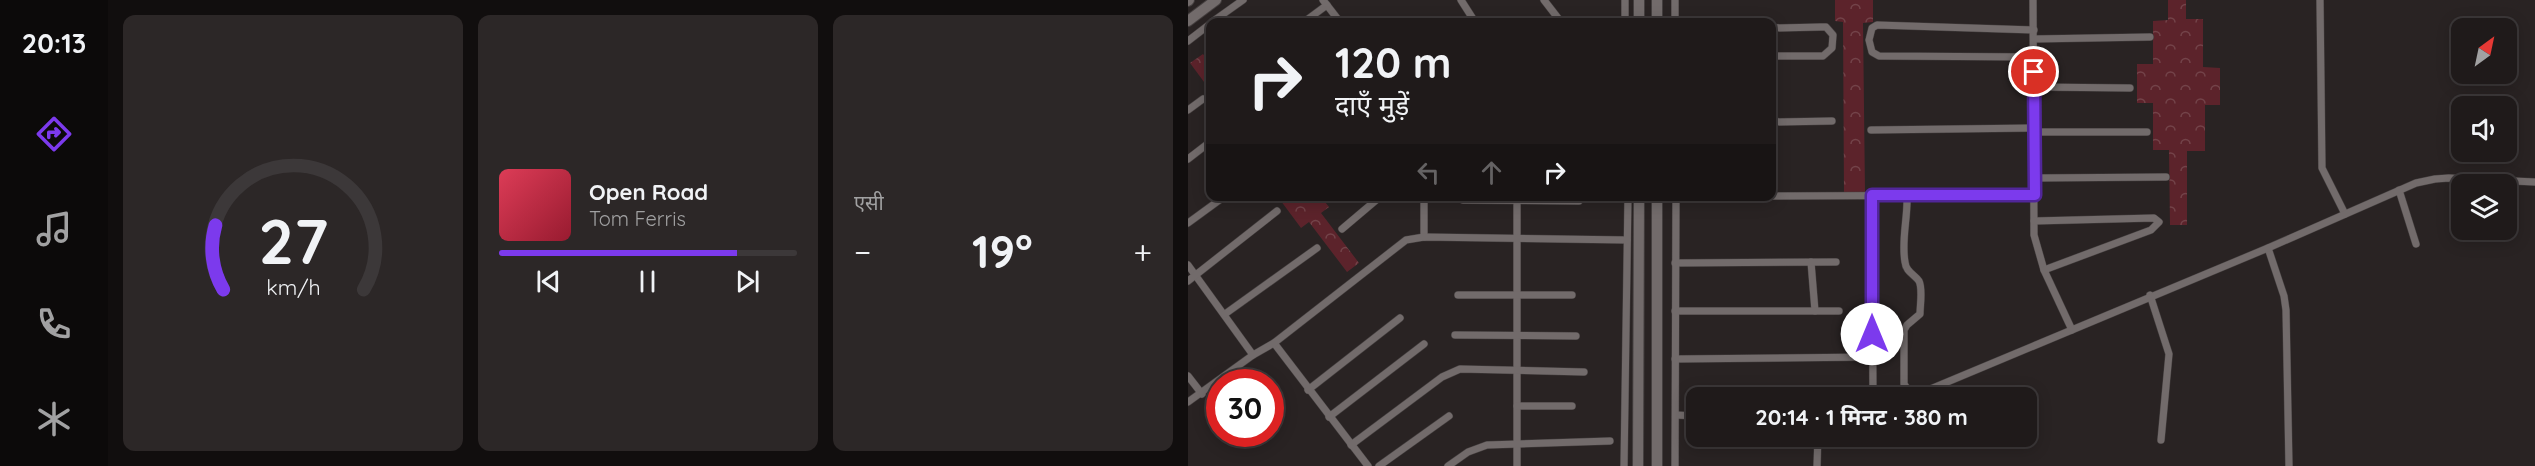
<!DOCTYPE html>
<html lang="hi">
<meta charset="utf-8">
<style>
:root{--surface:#1f1a1a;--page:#2c2727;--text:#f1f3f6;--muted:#a1a1a2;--line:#3c3839;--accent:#7c3aed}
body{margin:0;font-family:Quicksand,"Noto Sans Devanagari",sans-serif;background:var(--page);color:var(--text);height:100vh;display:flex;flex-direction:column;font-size:22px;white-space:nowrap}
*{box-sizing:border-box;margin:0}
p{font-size:20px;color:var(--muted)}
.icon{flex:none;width:33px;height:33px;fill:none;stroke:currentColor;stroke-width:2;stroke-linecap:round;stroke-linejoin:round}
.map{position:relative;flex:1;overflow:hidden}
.details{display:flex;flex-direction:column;gap:15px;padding:15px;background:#110e0e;width:1080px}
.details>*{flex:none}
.hud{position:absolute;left:18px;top:18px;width:570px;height:183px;border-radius:12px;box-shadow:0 3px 15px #0003,0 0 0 2px var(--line);background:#1f1a1a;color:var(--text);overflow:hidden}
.needle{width:39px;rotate:33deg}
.buttons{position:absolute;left:1263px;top:18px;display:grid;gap:12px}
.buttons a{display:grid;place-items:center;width:66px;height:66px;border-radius:12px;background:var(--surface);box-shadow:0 3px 15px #0003,0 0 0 2px var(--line);font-size:30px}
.speed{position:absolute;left:18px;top:369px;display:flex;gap:12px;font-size:30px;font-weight:700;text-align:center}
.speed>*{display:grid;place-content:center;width:78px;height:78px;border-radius:50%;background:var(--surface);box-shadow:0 3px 15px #0003,0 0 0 2px var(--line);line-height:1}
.speed .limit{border:9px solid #d22;background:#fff;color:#111}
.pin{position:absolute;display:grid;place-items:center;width:51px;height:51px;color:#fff;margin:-26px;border:3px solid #fff;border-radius:50%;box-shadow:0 2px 6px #0007}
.me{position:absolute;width:66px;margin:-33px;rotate:0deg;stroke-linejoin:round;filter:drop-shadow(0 0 4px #0008)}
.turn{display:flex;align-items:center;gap:21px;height:126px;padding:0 30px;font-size:27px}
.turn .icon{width:78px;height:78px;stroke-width:2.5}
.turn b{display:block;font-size:42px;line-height:51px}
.lanes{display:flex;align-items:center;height:57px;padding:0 30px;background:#0003;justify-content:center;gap:30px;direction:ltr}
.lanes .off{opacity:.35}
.big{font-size:45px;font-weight:700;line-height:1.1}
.details .widget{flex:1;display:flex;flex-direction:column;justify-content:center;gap:9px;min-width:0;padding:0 21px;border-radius:12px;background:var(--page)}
.details .dial{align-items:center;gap:0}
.dial svg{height:156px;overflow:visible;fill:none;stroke:var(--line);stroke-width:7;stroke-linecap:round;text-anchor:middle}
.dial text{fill:var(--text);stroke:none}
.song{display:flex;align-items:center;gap:18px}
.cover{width:72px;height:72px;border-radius:9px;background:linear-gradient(135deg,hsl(350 70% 55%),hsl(350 70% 35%))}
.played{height:6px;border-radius:3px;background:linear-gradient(90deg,var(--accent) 80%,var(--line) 80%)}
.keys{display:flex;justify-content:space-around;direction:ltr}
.heat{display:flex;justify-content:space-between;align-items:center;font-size:33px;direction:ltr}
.details .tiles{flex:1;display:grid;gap:15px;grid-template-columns:repeat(3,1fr)}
.trip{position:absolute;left:498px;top:387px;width:351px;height:60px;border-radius:12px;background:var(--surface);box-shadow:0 3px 15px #0003,0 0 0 2px var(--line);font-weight:700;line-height:60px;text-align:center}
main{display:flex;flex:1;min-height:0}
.dock{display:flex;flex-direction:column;width:108px;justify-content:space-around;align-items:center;background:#0c0a0a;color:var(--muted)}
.dock .icon{width:42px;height:42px}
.dock .active{color:var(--accent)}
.dock b{font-size:27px;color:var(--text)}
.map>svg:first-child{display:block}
.park{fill:url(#park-crowns)}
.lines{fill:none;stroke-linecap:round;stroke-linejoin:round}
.street-casing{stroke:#443f3f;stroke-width:8}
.secondary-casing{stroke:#443f3f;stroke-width:12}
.street{stroke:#726b6b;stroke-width:7}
.secondary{stroke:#726b6b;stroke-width:10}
.route-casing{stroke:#51269a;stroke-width:15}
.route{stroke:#7c3aed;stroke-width:10}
</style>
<main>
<nav class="dock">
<b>20:13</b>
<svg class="icon active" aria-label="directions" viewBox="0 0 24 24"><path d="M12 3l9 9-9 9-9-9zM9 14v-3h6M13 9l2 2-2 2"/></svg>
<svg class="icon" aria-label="music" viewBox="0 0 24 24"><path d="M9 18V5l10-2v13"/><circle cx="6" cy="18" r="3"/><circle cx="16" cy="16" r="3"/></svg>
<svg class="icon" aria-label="phone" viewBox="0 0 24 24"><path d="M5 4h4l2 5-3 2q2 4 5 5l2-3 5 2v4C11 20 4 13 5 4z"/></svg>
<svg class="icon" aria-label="climate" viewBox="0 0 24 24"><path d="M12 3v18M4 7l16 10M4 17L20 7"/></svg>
</nav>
<section class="details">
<div class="tiles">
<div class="widget dial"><svg viewBox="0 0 100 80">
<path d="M14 69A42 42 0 1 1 86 69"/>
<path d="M14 69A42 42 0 0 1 10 36" stroke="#7c3aed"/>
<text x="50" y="56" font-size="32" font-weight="700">27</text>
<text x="50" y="72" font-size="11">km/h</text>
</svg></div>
<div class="widget">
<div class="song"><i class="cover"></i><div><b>Open Road</b><p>Tom Ferris</p></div></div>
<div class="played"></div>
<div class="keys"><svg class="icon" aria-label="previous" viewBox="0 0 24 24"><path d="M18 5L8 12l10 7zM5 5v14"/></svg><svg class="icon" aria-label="pause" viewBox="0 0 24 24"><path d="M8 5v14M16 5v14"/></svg><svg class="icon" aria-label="next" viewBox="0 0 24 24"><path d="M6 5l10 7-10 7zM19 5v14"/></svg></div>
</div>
<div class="widget"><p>एसी</p>
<div class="heat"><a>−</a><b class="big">19°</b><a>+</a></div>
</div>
</div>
</section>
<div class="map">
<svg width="1347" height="466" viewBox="0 0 1347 466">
<defs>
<pattern id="park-crowns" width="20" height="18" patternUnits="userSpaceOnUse" patternTransform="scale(1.5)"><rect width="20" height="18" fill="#5c232b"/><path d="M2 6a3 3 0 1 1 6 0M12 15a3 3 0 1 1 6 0" fill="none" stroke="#734349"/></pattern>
</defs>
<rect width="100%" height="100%" fill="#292323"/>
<g class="park">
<polygon points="647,0 685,0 685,22 675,23 677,194 656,194 655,22 647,21"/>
<polygon points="980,0 998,0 998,19 1015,19 1015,67 1032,68 1032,105 1017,105 1017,151 999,151 999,225 982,225 981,150 965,150 965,103 949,103 949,64 965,64 965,21 980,20"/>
<polygon points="15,54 22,63 22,90 2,63"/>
<polygon points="90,197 133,197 141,207 133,213 171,263 159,272 121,222 113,228"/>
</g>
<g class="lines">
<g class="street-casing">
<g id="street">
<polyline points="135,0 152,22"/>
<polyline points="273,0 287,22"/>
<polyline points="356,0 373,22"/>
<polyline points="437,0 437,22"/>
<polyline points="845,0 846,235 856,270 884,330"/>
<polyline points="1132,0 1134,168 1157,214"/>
<polyline points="24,22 55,0"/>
<polyline points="116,22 139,5"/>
<polyline points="487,22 487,0"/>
<polyline points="584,28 633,27 638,27 645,35 644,48 635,56 584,56"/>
<polyline points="846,30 689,25 684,28 681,40 684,52 691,56 846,57"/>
<polyline points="846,39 962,37"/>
<polyline points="0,41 22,24"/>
<polyline points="847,87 942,88"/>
<polyline points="0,110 15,99"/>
<polyline points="584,122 644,121"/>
<polyline points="683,130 847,128"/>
<polyline points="847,132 959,132"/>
<polyline points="0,159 22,142"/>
<polyline points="848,178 978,177"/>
<polyline points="1211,190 1228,244"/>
<polyline points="684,195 685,398"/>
<path d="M719,195C720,218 713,240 717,262C718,272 726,274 731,281C735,289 732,305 732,314L719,325L716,330V384L724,396"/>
<polyline points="329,196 329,466"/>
<polyline points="584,196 847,195"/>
<polyline points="275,200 391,201"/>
<polyline points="846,221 966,218 971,222 963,230 856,270"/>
<polyline points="0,223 37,196"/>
<polyline points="154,229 193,196"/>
<polyline points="236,237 236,196"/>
<polyline points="1080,248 1096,296 1098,310 1101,466"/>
<polyline points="623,262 627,311"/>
<polyline points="487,263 648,262"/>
<polyline points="0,265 65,355"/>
<polyline points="0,281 89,211"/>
<polyline points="270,295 384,295"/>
<polyline points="962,295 981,354 973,440"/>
<polyline points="487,311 651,311"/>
<polyline points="37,314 129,248"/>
<polyline points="267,335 388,336"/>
<polyline points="86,343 180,466"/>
<polyline points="487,359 684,357"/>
<polyline points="0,376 14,394"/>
<polyline points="120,390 212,318"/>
<polyline points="721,398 1080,248 1228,183 1247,179 1261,178 1347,182"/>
<polyline points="0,402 65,355 86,343 218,240 236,237 439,240"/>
<polyline points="329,406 384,406"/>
<polyline points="488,415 508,416"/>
<polyline points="141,417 236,344"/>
<polyline points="163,445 254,377 272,369 396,372"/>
<polyline points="191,466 261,416"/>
<polyline points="260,466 280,452 299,445 422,441"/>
<polyline points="436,466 440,196"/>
<polyline points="487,466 488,196"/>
<polyline points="629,466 630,436"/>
</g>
</g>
<g class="secondary-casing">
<g id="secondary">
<polyline points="469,0 469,22"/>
<polyline points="0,1 1,0"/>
<polyline points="0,21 28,0"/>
<polyline points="451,22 451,0"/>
<polyline points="450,466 451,196"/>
<polyline points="469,466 469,196"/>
</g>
</g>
<use href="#street" class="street"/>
<use href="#secondary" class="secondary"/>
</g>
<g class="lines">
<g class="route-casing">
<polyline id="route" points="684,334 684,195 847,195 846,72"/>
</g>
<use href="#route" class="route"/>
</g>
</svg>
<div class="buttons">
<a><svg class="needle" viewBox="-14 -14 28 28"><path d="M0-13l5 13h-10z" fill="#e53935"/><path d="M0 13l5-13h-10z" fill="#a1a1a2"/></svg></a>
<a><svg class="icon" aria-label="sound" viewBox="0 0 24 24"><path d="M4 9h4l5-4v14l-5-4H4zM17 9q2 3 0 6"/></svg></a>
<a><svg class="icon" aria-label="layers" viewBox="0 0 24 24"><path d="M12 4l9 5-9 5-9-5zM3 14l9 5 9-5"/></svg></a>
</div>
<div class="speed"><div class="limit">30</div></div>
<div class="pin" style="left:846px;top:72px;background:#d93025"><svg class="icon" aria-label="arrive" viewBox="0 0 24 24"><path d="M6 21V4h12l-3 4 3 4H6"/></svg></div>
<svg class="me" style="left:684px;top:334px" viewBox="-20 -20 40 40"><circle r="19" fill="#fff"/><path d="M0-13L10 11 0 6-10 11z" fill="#7c3aed"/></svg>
<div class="trip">20:14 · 1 मिनट · 380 m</div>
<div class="hud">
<div class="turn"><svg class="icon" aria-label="right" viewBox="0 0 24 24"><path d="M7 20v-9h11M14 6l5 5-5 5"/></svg><div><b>120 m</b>दाएँ मुड़ें</div></div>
<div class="lanes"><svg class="icon off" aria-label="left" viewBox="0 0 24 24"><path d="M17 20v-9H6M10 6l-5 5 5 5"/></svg><svg class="icon off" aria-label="ahead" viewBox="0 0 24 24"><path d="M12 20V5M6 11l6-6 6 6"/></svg><svg class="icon" aria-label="right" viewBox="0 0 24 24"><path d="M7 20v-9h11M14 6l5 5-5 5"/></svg></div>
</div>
</div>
</main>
